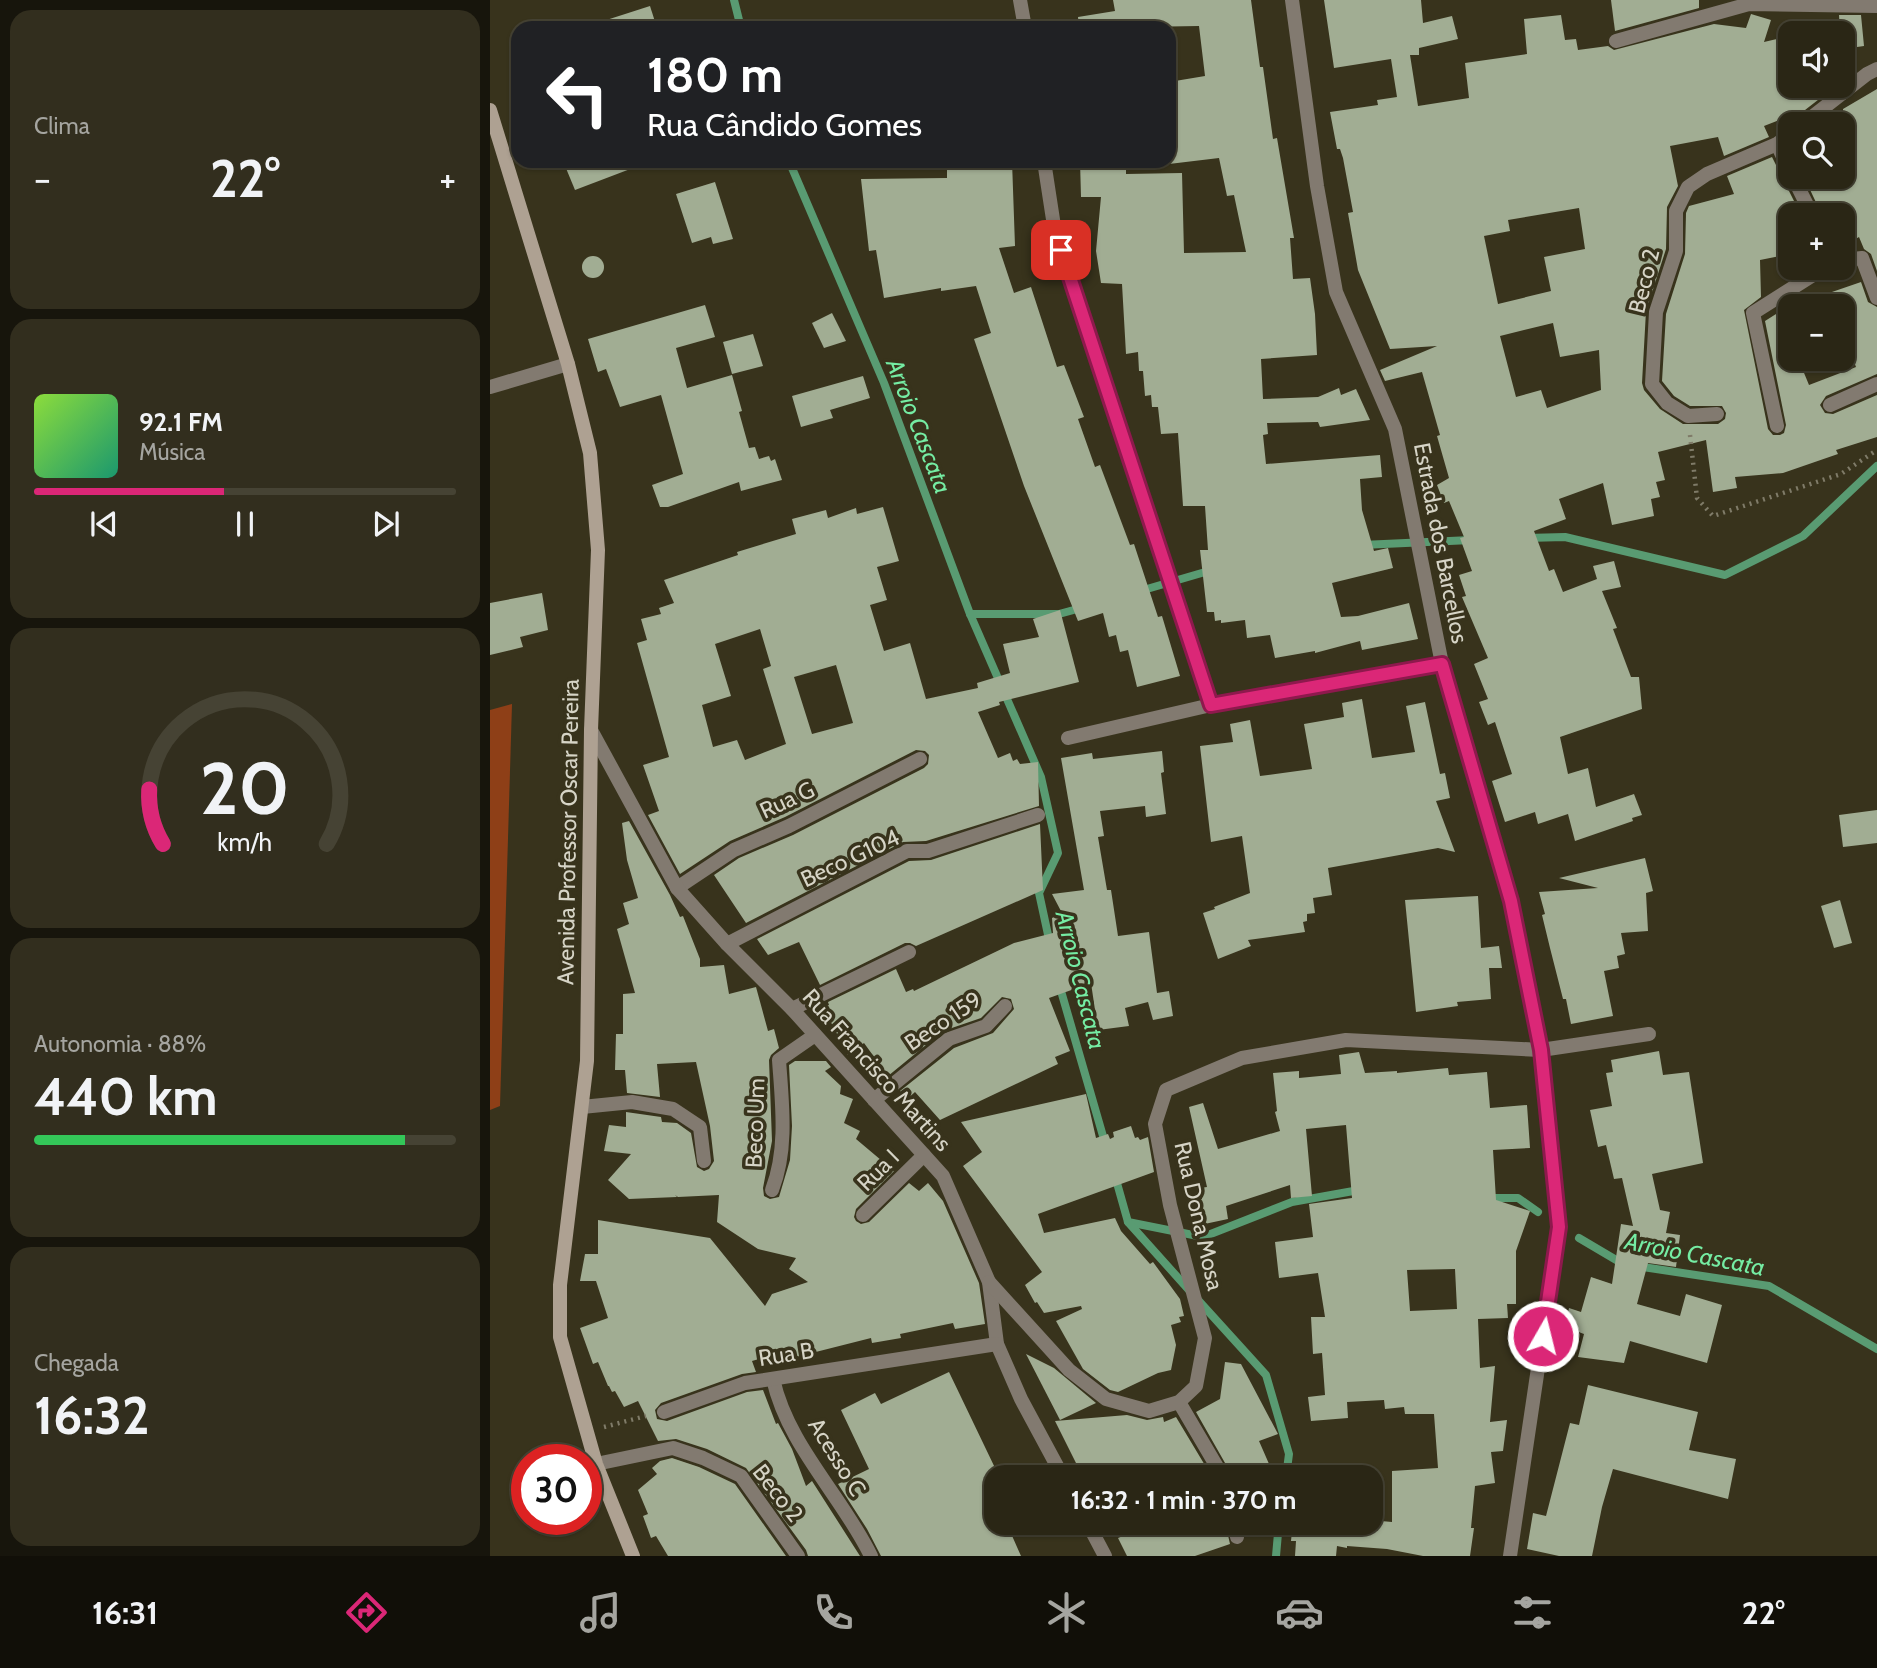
<!DOCTYPE html>
<html lang="pt">
<meta charset="utf-8">
<style>
:root{--surface:#2a2615;--page:#322e1e;--text:#f1f3f6;--muted:#a5a5a0;--line:#464334;--accent:#db2777}
body{margin:0;font-family:Cabin,sans-serif;background:var(--page);color:var(--text);height:100vh;display:flex;flex-direction:column;font-size:26px;white-space:nowrap}
*{box-sizing:border-box;margin:0}
p{font-size:23px;color:var(--muted)}
.icon{flex:none;width:38px;height:38px;fill:none;stroke:currentColor;stroke-width:2;stroke-linecap:round;stroke-linejoin:round}
.map{position:relative;flex:1;overflow:hidden}
.sheet{display:flex;flex-direction:column;gap:10px;padding:10px;background:#17150c;width:490px}
.sheet>*{flex:none}
.guide{position:absolute;left:21px;top:21px;width:665px;height:147px;border-radius:21px;box-shadow:0 2px 5px #0004,0 0 0 2px var(--line);background:#202124;color:#fff;overflow:hidden}
.buttons{position:absolute;left:1288px;top:21px;display:grid;gap:14px}
.buttons a{display:grid;place-items:center;width:77px;height:77px;border-radius:14px;background:var(--surface);box-shadow:0 2px 5px #0004,0 0 0 2px var(--line);font-size:35px}
.speed{position:absolute;left:21px;top:1444px;display:flex;gap:14px;font-size:35px;font-weight:700;text-align:center}
.speed>*{display:grid;place-content:center;width:91px;height:91px;border-radius:50%;background:var(--surface);box-shadow:0 2px 5px #0004,0 0 0 2px var(--line);line-height:1}
.speed .limit{border:10px solid #d22;background:#fff;color:#111}
.pin{position:absolute;display:grid;place-items:center;width:60px;height:60px;color:#fff;margin:-30px;border-radius:14px;box-shadow:0 4px 10px #0006}
.me{position:absolute;width:77px;margin:-38px;rotate:8deg;stroke-linejoin:round;filter:drop-shadow(0 0 5px #0008)}
.turn{display:flex;align-items:center;gap:24px;height:147px;padding:0 21px;font-size:32px}
.turn .icon{width:91px;height:91px;stroke-width:2.5}
.turn b{display:block;font-size:49px;line-height:60px}
.big{font-size:52px;font-weight:800;line-height:1.1}
.sheet .tile{flex:1;display:flex;flex-direction:column;justify-content:center;gap:10px;min-width:0;padding:0 24px;border-radius:21px;background:var(--page)}
.sheet .dial{align-items:center;gap:0}
.dial svg{height:182px;overflow:visible;fill:none;stroke:var(--line);stroke-width:7;stroke-linecap:round;text-anchor:middle}
.dial text{fill:var(--text);stroke:none}
.song{display:flex;align-items:center;gap:21px}
.cover{width:84px;height:84px;border-radius:10px;background:linear-gradient(135deg,hsl(90 70% 55%),hsl(160 70% 35%))}
.played{height:7px;border-radius:4px;background:linear-gradient(90deg,var(--accent) 45%,var(--line) 45%)}
.keys{display:flex;justify-content:space-around;direction:ltr}
.heat{display:flex;justify-content:space-between;align-items:center;font-size:38px;direction:ltr}
.charge{height:10px;border-radius:5px;background:linear-gradient(90deg,#34c759 88%,var(--line) 0)}
.trip{position:absolute;left:494px;top:1465px;width:399px;height:70px;border-radius:21px;background:var(--surface);box-shadow:0 2px 5px #0004,0 0 0 2px var(--line);font-weight:800;line-height:70px;text-align:center}
.tab-bar{display:flex;height:112px;justify-content:space-around;align-items:center;background:#110f08;color:var(--muted)}
.tab-bar .icon{width:49px;height:49px}
.tab-bar .active{color:var(--accent)}
.tab-bar b{font-size:32px;color:var(--text)}
main{display:flex;flex:1;min-height:0}
.map>svg:first-child{display:block}
.forest{fill:#8e3f17}
.lines{fill:none;stroke-linecap:round;stroke-linejoin:round}
.stream{stroke:#599b72;stroke-width:8}
.building{fill:#a1ad93;fill-rule:evenodd}
.path{stroke:#7f7b68;stroke-width:4.5;stroke-dasharray:2 5;stroke-linecap:butt}
.lane{stroke:#827a70;stroke-width:14}
.street{stroke:#827a70;stroke-width:14}
.secondary{stroke:#aea192;stroke-width:14}
.route-casing{stroke:#8e194d;stroke-width:18}
.route{stroke:#db2777;stroke-width:12}
.labels{text-anchor:middle;dominant-baseline:central;stroke-width:7;stroke-linejoin:round;paint-order:stroke}
.street-label{font-size:23px;fill:#d6d4c6;stroke:#38331c}
.water-label{font-size:24px;font-style:italic;fill:#75eca3;stroke:#38331c}
</style>
<main>
<section class="sheet">
<div class="tile"><p>Clima</p>
<div class="heat"><a>−</a><b class="big">22°</b><a>+</a></div>
</div>
<div class="tile">
<div class="song"><i class="cover"></i><div><b>92.1 FM</b><p>Música</p></div></div>
<div class="played"></div>
<div class="keys"><svg class="icon" aria-label="previous" viewBox="0 0 24 24"><path d="M18 5L8 12l10 7zM5 5v14"/></svg><svg class="icon" aria-label="pause" viewBox="0 0 24 24"><path d="M8 5v14M16 5v14"/></svg><svg class="icon" aria-label="next" viewBox="0 0 24 24"><path d="M6 5l10 7-10 7zM19 5v14"/></svg></div>
</div>
<div class="tile dial"><svg viewBox="0 0 100 80">
<path d="M14 69A42 42 0 1 1 86 69"/>
<path d="M14 69A42 42 0 0 1 8 45" stroke="#db2777"/>
<text x="50" y="56" font-size="32" font-weight="700">20</text>
<text x="50" y="72" font-size="11">km/h</text>
</svg></div>
<div class="tile"><p>Autonomia · 88%</p><b class="big">440 km</b><div class="charge"></div></div>
<div class="tile"><p>Chegada</p><b class="big">16:32</b></div>
</section>
<div class="map">
<svg width="1387" height="1556" viewBox="0 0 1387 1556">
<rect width="100%" height="100%" fill="#38331c"/>
<polygon class="forest" points="22,704 10,1106 0,1110 0,710"/>
<g class="lines">
<g class="stream">
<polyline points="244,0 251,28"/>
<polyline points="299,161 394,383 480,614 551,777 568,853 549,893 560,944"/>
<polyline points="1036,538 1075,537 1235,575 1313,536 1387,466"/>
<polyline points="872,545 981,540"/>
<polyline points="650,591 722,570"/>
<polyline points="480,614 569,614 591,608"/>
<polyline points="569,984 615,1143"/>
<polyline points="625,1176 638,1222 713,1237 802,1202 869,1190"/>
<polyline points="995,1198 1028,1198 1048,1212"/>
<polyline points="638,1222 699,1290"/>
<polyline points="1089,1238 1133,1264"/>
<polyline points="1146,1266 1279,1286 1387,1349"/>
<polyline points="708,1300 776,1375 799,1454 796,1477"/>
<polyline points="786,1556 789,1522"/>
</g>
</g>
<g class="building">
<polygon points="623,0 761,0 770,67 773,67 783,139 787,138 804,238 800,238 803,279 820,278 825,314 827,355 771,359 773,399 828,397 849,388 851,395 866,389 880,420 830,427 828,422 777,423 778,434 773,435 776,464 890,455 892,477 870,479 872,510 884,551 898,548 903,568 842,583 851,617 868,616 919,603 928,639 872,650 870,641 825,653 825,651 785,658 780,635 757,638 755,620 731,623 731,620 725,621 724,612 717,612 710,550 718,550 715,506 693,506 688,433 671,434 668,407 662,407 661,395 655,396 653,371 649,371 648,352 636,354 632,284 611,283 606,251 611,197 591,197 590,161 636,161 636,174 692,173 694,253 756,252 744,195 737,196 729,158 679,164 679,82 715,76 709,26 589,28 588,17 625,11"/>
<path d="M834,0H931L933,23L962,16L968,39L929,48V55H920L928,106L979,98L975,63L1037,54L1034,19L1071,15L1075,40L1086,39L1088,50L1118,46L1124,50L1224,24L1256,28L1261,14L1281,20L1274,42L1300,36V86H1346L1315,110L1274,126L1279,137L1234,156L1228,137L1180,146L1188,186L1177,207L1176,249L1156,311L1152,383L1154,390L1170,409L1193,424H1228L1235,419L1236,413L1232,406H1200L1184,396L1172,381L1176,314L1195,254L1196,213L1199,206L1244,194L1237,176L1282,157L1311,215H1300V254L1270,260L1271,297L1254,310L1278,429L1283,435H1290L1294,433L1296,425L1275,321L1300,305V359H1306L1309,370L1312,368L1319,385L1366,367L1353,333V306H1311L1310,303L1371,282L1378,302L1387,307V374L1336,396L1330,405L1335,413L1343,414L1387,395V437L1346,450L1348,454L1293,473L1245,477L1247,488L1223,492L1216,440L1168,452L1175,480L1166,482L1170,497L1161,499L1164,516L1122,525L1113,483L1069,499L1076,519L1044,531L1059,571L1064,569L1073,592L1107,579L1103,566L1124,561L1131,587L1112,591L1127,628L1123,629L1141,677H1149L1152,709L1070,737L1078,774L1098,768L1106,807L1144,794L1152,815L1142,818L1143,821L1085,841L1078,814L1048,824L1045,812L1015,822L1002,781L1022,774L1005,722L998,725L989,702L998,699L984,664L998,658L972,597L976,596L969,575L982,571L970,538L974,537L959,501L954,503L947,485L959,478L947,436L950,435L932,372L895,381L890,370L947,346L900,349L868,270L858,213L863,212L853,158L850,149H847L840,112L888,105L887,100L907,97L901,59L844,68ZM1089,208L1095,249L1054,257L1061,291L1008,304L994,236L1020,231L1018,220ZM1063,323L1070,357L1109,350L1111,390L1057,408L1051,390L1026,397L1010,336Z"/>
<polygon points="1121,0 1209,0 1209,8 1125,31"/>
<polygon points="160,6 167,28 105,28 104,24"/>
<polygon points="1349,15 1371,15 1374,46 1353,49 1353,33 1350,33"/>
<polygon points="1387,89 1387,271 1381,254 1374,249 1369,237 1353,246 1353,215 1332,215 1314,177 1353,177 1353,109"/>
<polygon points="73,161 156,161 156,163 85,190"/>
<polygon points="457,161 522,161 525,246 509,248 524,293 541,287 567,367 574,365 594,417 588,419 605,467 610,465 640,545 644,544 668,617 672,616 690,676 647,687 638,650 630,652 626,635 619,637 613,613 588,621 534,486 484,339 501,333 486,286 451,291 451,288 394,298 386,250 379,251 371,179 457,178"/>
<polygon points="225,182 243,239 223,244 221,237 202,243 186,194"/>
<circle cx="103" cy="267" r="11"/>
<polygon points="215,305 225,337 186,348 197,388 242,375 252,411 249,412 259,448 265,447 269,459 279,456 281,461 285,459 292,480 251,491 249,482 178,507 170,507 162,485 193,474 171,395 130,407 116,369 108,372 98,339"/>
<polygon points="342,313 356,341 334,348 322,323"/>
<polygon points="263,334 273,366 242,374 233,342"/>
<polygon points="373,376 380,398 340,410 343,418 311,427 302,396"/>
<path d="M393,507L409,561L387,567L397,600L380,605L394,651L420,643L436,699L488,688L487,683L520,673L513,644L549,637L543,619L570,610L589,682L509,702L510,705L488,712L508,758L520,753L523,761L527,759L530,764L548,762L549,806L436,841L413,842L256,923L224,875L249,858L303,835L434,768L438,764L439,755L435,751L426,750L295,817L240,841L190,874L158,815L169,811L153,765L179,757L147,643L157,640L151,619L171,614L169,608L184,603L174,580L248,555L247,552L306,534L302,519L336,510L338,518L366,508L367,514ZM270,629L281,666L273,669L296,744L255,760L247,740L223,747L212,705L241,696L225,644ZM346,665L363,723L322,734L304,677Z"/>
<polygon points="52,593 58,630 30,637 33,647 0,655 0,603"/>
<polygon points="872,699 882,758 925,752 916,706 935,702 950,774 955,773 960,798 946,801 965,852 948,848 838,868 842,895 823,898 825,913 817,914 817,921 813,922 815,932 758,940 761,946 728,959 713,913 725,909 724,907 760,893 752,836 721,842 710,746 743,742 740,724 760,720 770,776 822,769 814,724 854,717 852,703"/>
<polygon points="672,751 674,772 671,773 676,814 656,817 655,806 610,811 614,836 608,837 617,890 621,890 628,936 659,932 667,993 679,991 683,1016 663,1020 658,1002 635,1008 639,1026 608,1030 601,983 559,998 580,1051 565,1057 568,1064 450,1120 425,1092 416,1100 410,1091 464,1048 503,1033 524,1009 521,999 512,997 491,1018 453,1031 398,1076 374,1043 358,1055 333,1007 339,1005 338,1002 406,969 416,992 423,989 424,991 524,943 563,933 562,918 572,913 562,894 594,890 571,758 602,753 603,759"/>
<polygon points="1387,810 1387,843 1353,847 1349,815"/>
<polygon points="139,821 180,895 190,917 193,916 210,959 210,967 234,965 239,994 266,987 278,1031 284,1029 289,1048 281,1055 279,1060 282,1141 273,1188 274,1196 280,1199 289,1197 300,1160 302,1126 299,1065 305,1061 336,1061 341,1067 335,1071 351,1086 350,1094 363,1099 354,1123 370,1131 366,1139 404,1171 366,1209 364,1217 366,1221 371,1224 379,1222 419,1183 429,1191 438,1183 453,1201 489,1283 495,1324 465,1329 463,1323 410,1334 411,1338 382,1343 381,1338 302,1358 299,1350 262,1361 266,1372 252,1374 171,1403 165,1410 167,1419 177,1421 257,1392 273,1390 286,1424 288,1423 302,1449 316,1486 322,1481 370,1556 318,1556 316,1550 256,1468 217,1449 186,1439 168,1441 148,1401 134,1407 125,1391 122,1392 119,1386 118,1386 108,1362 103,1364 90,1328 118,1318 106,1281 90,1281 95,1254 108,1254 108,1220 220,1238 275,1306 282,1294 318,1282 299,1269 306,1258 268,1249 227,1222 229,1195 188,1197 185,1195 187,1197 139,1199 118,1180 141,1154 114,1151 119,1125 136,1127 136,1112 171,1117 172,1122 187,1123 201,1133 207,1167 214,1171 219,1169 224,1161 220,1126 206,1062 167,1064 170,1097 137,1093 135,1070 125,1070 126,1034 133,1034 133,994 145,993 127,929 139,924 133,903 148,898 137,860 132,823"/>
<polygon points="550,824 553,890 426,946 420,943 415,943 330,985 309,942 278,955 267,939 419,861 441,860"/>
<polygon points="1155,858 1163,891 1156,893 1158,931 1131,933 1135,954 1127,956 1129,968 1114,971 1123,1016 1081,1024 1076,999 1073,999 1060,948 1052,915 1055,914 1049,892 1108,888 1069,878"/>
<polygon points="988,896 991,948 1009,946 1012,968 999,968 1001,999 967,1002 968,1006 926,1012 915,900"/>
<polygon points="1350,900 1362,943 1344,948 1331,906"/>
<polygon points="1169,1051 1173,1075 1199,1072 1213,1163 1162,1174 1170,1210 1180,1212 1176,1233 1190,1235 1186,1267 1158,1263 1147,1304 1190,1316 1196,1294 1232,1305 1217,1363 1140,1341 1134,1363 1088,1357 1094,1334 1075,1327 1079,1308 1091,1312 1101,1277 1122,1284 1131,1224 1143,1226 1132,1178 1124,1179 1116,1145 1108,1147 1100,1110 1122,1106 1116,1073 1123,1072 1121,1060"/>
<path d="M869,1052L875,1073L907,1071V1073L958,1068L959,1075L997,1072L1000,1108L1037,1105L1040,1148L1003,1150L1006,1200L1040,1211L1026,1251V1304H1017L1018,1318L988,1319L990,1368L1005,1366L1000,1422L1017,1420L1013,1451L1001,1452L1005,1483L985,1486L981,1528H984L980,1556H933L897,1549L857,1546V1548L847,1546L846,1556H805L806,1541H801L803,1522H880V1520L902,1522V1471L948,1468L944,1414H915L914,1407L895,1409L894,1400L857,1402L858,1418L821,1421L818,1397L835,1395L832,1353L823,1354L821,1317H835L828,1273L789,1278L785,1242L823,1237L819,1204L862,1198L856,1125L816,1129L822,1196L801,1198L800,1185L736,1206L738,1219L705,1226L700,1202L712,1199L710,1188L717,1187L699,1107L713,1103L728,1149L790,1131L785,1112L787,1111L783,1073L809,1071V1078L851,1074L849,1055ZM965,1269L967,1309L920,1311L917,1270Z"/>
<polygon points="596,1094 606,1138 618,1134 620,1139 624,1137 623,1132 641,1126 645,1138 648,1137 650,1140 658,1137 664,1172 548,1214 554,1233 625,1218 631,1231 660,1264 663,1262 690,1299 694,1316 689,1317 691,1322 681,1325 686,1345 681,1370 668,1373 628,1392 620,1390 593,1369 566,1321 592,1309 591,1306 554,1313 547,1302 545,1303 535,1285 552,1272 473,1166 492,1152 471,1122"/>
<polygon points="536,1354 564,1368 606,1403 570,1420"/>
<polygon points="735,1362 751,1364 788,1434 769,1441 783,1473 771,1477 743,1477 706,1412 730,1399"/>
<polygon points="459,1372 506,1470 506,1522 516,1522 531,1556 391,1556 377,1529 348,1484 379,1469 351,1410 385,1393 391,1404"/>
<polygon points="1098,1385 1208,1412 1199,1450 1246,1459 1238,1499 1123,1469 1112,1507 1102,1556 1069,1556 1037,1549 1043,1513 1056,1516 1080,1423 1089,1425"/>
<polygon points="637,1415 657,1420 673,1417 674,1422 686,1417 722,1477 593,1477 565,1421"/>
<polygon points="182,1458 209,1467 245,1484 296,1556 178,1556 166,1536 161,1538 153,1516 158,1514 148,1490 167,1474 162,1468 170,1461"/>
<polygon points="628,1522 735,1522 740,1544 705,1556 637,1556 628,1538 633,1536"/>
</g>
<g class="lines">
<g class="path">
<polyline points="1200,435 1207,498 1223,516 1351,474 1387,450"/>
<polyline points="114,1427 156,1416"/>
</g>
<g class="lane">
<polyline points="1126,41 1259,4 1387,6"/>
<polyline points="1287,144 1300,172"/>
<polyline points="1303,177 1322,215"/>
<polyline points="1353,260 1372,258 1387,298"/>
<polyline points="1340,405 1387,384"/>
<polyline points="1287,426 1263,313 1334,268"/>
<polyline points="187,888 244,850 299,826 430,759"/>
<polyline points="237,944 417,851 438,851 548,815"/>
<polyline points="302,1009 419,952"/>
<polyline points="1051,1050 1159,1034"/>
<polyline points="384,1100 459,1039 496,1026 515,1006"/>
<polyline points="92,1107 142,1102 183,1109 210,1127 214,1161"/>
<path d="M282,1190C298,1149 292,1103 289,1060L325,1035"/>
<polyline points="373,1215 434,1155"/>
<polyline points="689,1402 733,1477"/>
<polyline points="106,1464 183,1448 213,1458 251,1476 308,1556"/>
<polyline points="745,1522 747,1537"/>
</g>
<g class="street">
<polyline points="530,0 535,28"/>
<polyline points="802,0 827,186 846,292 905,429 952,664 1021,901 1051,1050 1069,1227 1020,1556"/>
<polyline points="1313,124 1377,74 1387,69"/>
<polyline points="554,161 564,226 721,705"/>
<polyline points="0,387 78,364"/>
<polyline points="1227,414 1198,416 1177,403 1162,384 1166,312 1186,251 1186,211 1198,187 1217,174 1287,144 1300,134"/>
<polyline points="101,730 187,888 237,944 302,1009 453,1176 499,1282 507,1344 531,1399 573,1477"/>
<polyline points="578,738 721,705 952,664"/>
<polyline points="499,1282 579,1370 616,1399 659,1411 689,1402 706,1386 715,1338 680,1205 665,1124 676,1090 752,1058 856,1040 1051,1050"/>
<path d="M283,1379C298,1446 352,1496 381,1556"/>
<polyline points="174,1412 255,1383 507,1344"/>
<polyline points="597,1522 615,1556"/>
</g>
<polyline class="secondary" points="0,110 78,364 100,453 108,550 101,730 97,1061 70,1285 70,1337 106,1464 143,1556"/>
</g>
<g class="lines">
<g class="route-casing">
<polyline id="route" points="571,250 721,705 952,664 1021,901 1051,1050 1069,1227 1053,1336"/>
</g>
<use href="#route" class="route"/>
</g>
<g class="labels">
<g class="street-label">
<text transform="translate(1154 281) rotate(-76)">Beco 2</text>
<text transform="translate(951 543) rotate(79)">Estrada dos Barcellos</text>
<text transform="translate(297 800) rotate(-25)">Rua G</text>
<text transform="translate(78 832) rotate(-89)">Avenida Professor Oscar Pereira</text>
<text transform="translate(360 858) rotate(-25)">Beco G104</text>
<text transform="translate(453 1021) rotate(-34)">Beco 159</text>
<text transform="translate(387 1070) rotate(48)">Rua Francisco Martins</text>
<text transform="translate(265 1123) rotate(-88)">Beco Um</text>
<text transform="translate(388 1170) rotate(-45)">Rua I</text>
<text transform="translate(709 1216) rotate(77)">Rua Dona Mosa</text>
<text transform="translate(296 1354) rotate(-9)">Rua B</text>
<text transform="translate(347 1457) rotate(58)">Acesso C</text>
<text transform="translate(288 1493) rotate(52)">Beco 2</text>
</g>
<g class="water-label">
<text transform="translate(429 426) rotate(69)">Arroio Cascata</text>
<text transform="translate(591 980) rotate(76)">Arroio Cascata</text>
<text transform="translate(1205 1254) rotate(11)">Arroio Cascata</text>
</g>
</g>
</svg>
<div class="buttons">
<a><svg class="icon" aria-label="sound" viewBox="0 0 24 24"><path d="M4 9h4l5-4v14l-5-4H4zM17 9q2 3 0 6"/></svg></a>
<a><svg class="icon" aria-label="search" viewBox="0 0 24 24"><circle cx="10" cy="10" r="6"/><path d="M15 15l6 6"/></svg></a>
<a>+</a>
<a>−</a>
</div>
<div class="speed"><div class="limit">30</div></div>
<div class="pin" style="left:571px;top:250px;background:#d93025"><svg class="icon" aria-label="arrive" viewBox="0 0 24 24"><path d="M6 21V4h12l-3 4 3 4H6"/></svg></div>
<svg class="me" style="left:1053px;top:1336px" viewBox="-20 -20 40 40"><circle r="17" fill="#db2777" stroke="#fff" stroke-width="3"/><path d="M0-11L8 9 0 5-8 9z" fill="#fff"/></svg>
<div class="trip">16:32 · 1 min · 370 m</div>
<div class="guide">
<div class="turn"><svg class="icon" aria-label="left" viewBox="0 0 24 24"><path d="M17 20v-9H6M10 6l-5 5 5 5"/></svg><div><b>180 m</b>Rua Cândido Gomes</div></div>
</div>
</div>
</main>
<nav class="tab-bar">
<b>16:31</b>
<svg class="icon active" aria-label="directions" viewBox="0 0 24 24"><path d="M12 3l9 9-9 9-9-9zM9 14v-3h6M13 9l2 2-2 2"/></svg>
<svg class="icon" aria-label="music" viewBox="0 0 24 24"><path d="M9 18V5l10-2v13"/><circle cx="6" cy="18" r="3"/><circle cx="16" cy="16" r="3"/></svg>
<svg class="icon" aria-label="phone" viewBox="0 0 24 24"><path d="M5 4h4l2 5-3 2q2 4 5 5l2-3 5 2v4C11 20 4 13 5 4z"/></svg>
<svg class="icon" aria-label="climate" viewBox="0 0 24 24"><path d="M12 3v18M4 7l16 10M4 17L20 7"/></svg>
<svg class="icon" aria-label="car" viewBox="0 0 24 24"><path d="M5 17H2v-5l4-1 3-4h7l3 4 3 1v5h-3M9 17h6M6 11h13"/><circle cx="7" cy="17" r="2"/><circle cx="17" cy="17" r="2"/></svg>
<svg class="icon" aria-label="filters" viewBox="0 0 24 24"><path d="M4 7h16M4 17h16"/><circle cx="9" cy="7" r="2"/><circle cx="15" cy="17" r="2"/></svg>
<b>22°</b>
</nav>
